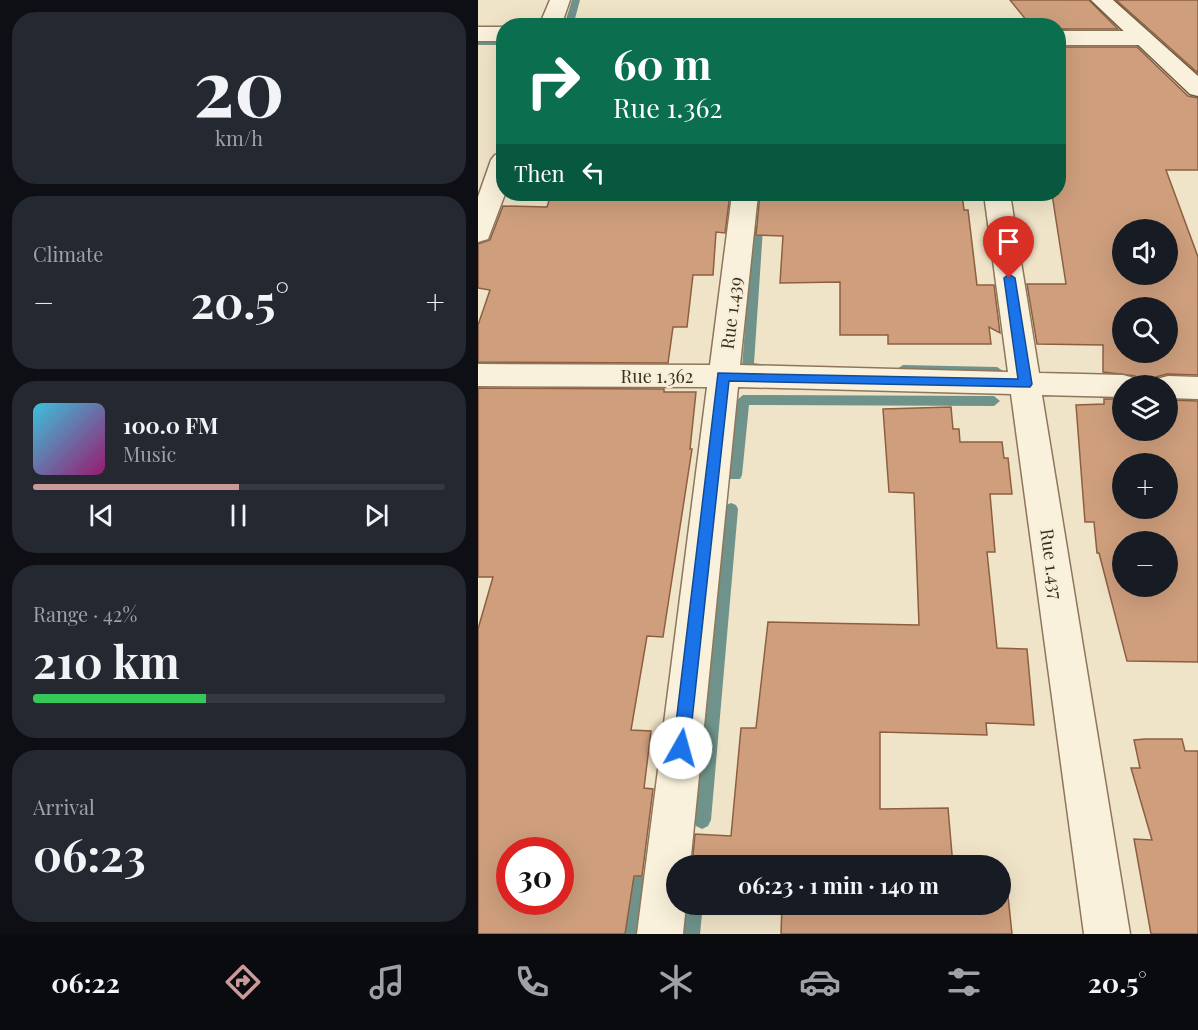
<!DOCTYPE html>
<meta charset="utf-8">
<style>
:root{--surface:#171b24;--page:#242831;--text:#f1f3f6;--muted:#9ea1a6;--line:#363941;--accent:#cc999b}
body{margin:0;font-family:"Playfair Display",serif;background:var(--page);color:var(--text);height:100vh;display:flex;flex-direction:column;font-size:22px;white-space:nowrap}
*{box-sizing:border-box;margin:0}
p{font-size:20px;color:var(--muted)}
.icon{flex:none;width:33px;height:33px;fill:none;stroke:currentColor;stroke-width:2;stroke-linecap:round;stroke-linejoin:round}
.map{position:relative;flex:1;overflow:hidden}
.sheet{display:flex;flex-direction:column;gap:12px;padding:12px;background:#0d0f14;width:478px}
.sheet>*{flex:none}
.hud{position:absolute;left:18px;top:18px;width:570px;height:183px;border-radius:24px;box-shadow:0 6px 24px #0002;background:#0b6e4f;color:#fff;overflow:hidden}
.tools{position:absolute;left:634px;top:219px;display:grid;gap:12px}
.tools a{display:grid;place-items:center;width:66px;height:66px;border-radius:50%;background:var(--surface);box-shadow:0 6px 24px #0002;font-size:30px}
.speed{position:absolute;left:18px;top:837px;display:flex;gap:12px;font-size:30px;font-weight:700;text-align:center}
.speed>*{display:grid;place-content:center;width:78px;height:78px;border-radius:50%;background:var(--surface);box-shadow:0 6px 24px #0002;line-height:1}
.speed .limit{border:9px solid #d22;background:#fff;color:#111}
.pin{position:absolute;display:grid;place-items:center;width:51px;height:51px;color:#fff;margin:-62px -26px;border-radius:50% 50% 50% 0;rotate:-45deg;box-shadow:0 0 6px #0007}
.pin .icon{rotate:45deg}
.me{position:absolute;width:66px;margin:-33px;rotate:7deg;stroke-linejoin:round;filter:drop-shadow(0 0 4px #0008)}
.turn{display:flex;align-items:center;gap:21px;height:126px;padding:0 18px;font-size:27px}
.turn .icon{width:78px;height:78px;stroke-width:2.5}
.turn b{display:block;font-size:42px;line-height:51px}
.then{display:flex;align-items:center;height:57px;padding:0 18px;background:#0003;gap:12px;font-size:22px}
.big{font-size:45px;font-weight:700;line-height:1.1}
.sheet .widget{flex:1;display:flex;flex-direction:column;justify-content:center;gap:9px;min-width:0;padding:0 21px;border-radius:24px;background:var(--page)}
.sheet .dial{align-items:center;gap:0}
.dial b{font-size:78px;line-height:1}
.song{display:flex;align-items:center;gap:18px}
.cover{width:72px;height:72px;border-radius:9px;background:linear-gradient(135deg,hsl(190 70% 55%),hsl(320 70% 35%))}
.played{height:6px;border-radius:3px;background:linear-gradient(90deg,var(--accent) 50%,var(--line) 50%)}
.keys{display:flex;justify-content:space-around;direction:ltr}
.heat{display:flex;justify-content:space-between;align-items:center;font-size:33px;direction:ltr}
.charge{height:9px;border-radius:4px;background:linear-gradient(90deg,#34c759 42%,var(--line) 0)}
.trip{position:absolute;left:188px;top:855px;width:345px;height:60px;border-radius:30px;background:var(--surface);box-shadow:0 6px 24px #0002;font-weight:700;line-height:60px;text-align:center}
.menu{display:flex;height:96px;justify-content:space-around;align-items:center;background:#090b0e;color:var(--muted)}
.menu .icon{width:42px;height:42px}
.menu .on{color:var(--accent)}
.menu b{font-size:27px;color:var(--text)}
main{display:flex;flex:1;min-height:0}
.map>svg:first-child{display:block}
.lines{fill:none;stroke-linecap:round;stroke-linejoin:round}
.stream{fill:#6f938a;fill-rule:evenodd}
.building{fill:#cf9f7d;stroke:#8d5f41;stroke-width:1.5;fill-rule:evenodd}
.minor-casing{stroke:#8d765c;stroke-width:3}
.secondary-casing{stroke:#6f573f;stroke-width:3}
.minor{fill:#faf1dc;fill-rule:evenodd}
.secondary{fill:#faf1dc;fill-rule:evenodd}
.route{fill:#1a73e8;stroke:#114b97;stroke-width:1.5}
.labels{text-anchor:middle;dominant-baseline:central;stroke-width:5;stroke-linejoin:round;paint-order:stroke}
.street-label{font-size:18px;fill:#3d2e20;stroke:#f7eed8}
</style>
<main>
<section class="sheet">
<div class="widget dial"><b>20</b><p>km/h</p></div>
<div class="widget"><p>Climate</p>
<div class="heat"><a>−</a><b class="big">20.5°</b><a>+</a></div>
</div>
<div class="widget">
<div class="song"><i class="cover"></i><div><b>100.0 FM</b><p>Music</p></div></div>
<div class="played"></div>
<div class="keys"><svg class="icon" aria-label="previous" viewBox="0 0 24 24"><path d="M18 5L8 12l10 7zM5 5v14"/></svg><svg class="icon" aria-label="pause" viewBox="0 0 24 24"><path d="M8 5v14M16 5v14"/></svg><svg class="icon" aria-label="next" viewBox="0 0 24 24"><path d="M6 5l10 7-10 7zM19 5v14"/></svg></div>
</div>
<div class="widget"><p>Range · 42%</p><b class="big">210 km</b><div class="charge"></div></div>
<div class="widget"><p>Arrival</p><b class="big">06:23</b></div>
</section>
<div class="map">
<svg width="720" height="934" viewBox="0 0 720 934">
<rect width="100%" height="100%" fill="#f0e4c8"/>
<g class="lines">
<g class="stream">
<polygon points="94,0 102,0 95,26 86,26"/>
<polygon points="580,27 591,29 592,31 588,34 580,33"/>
<rect x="0" y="39" width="26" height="6"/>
<path d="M280,226L285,229L276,363L289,365L291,368L289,371C282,373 268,374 264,367L275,229Z"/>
<polygon points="0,360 76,360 82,364 76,368 0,368"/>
<polygon points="425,365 519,367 525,371 519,375 425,373 419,369"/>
<polygon points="265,395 516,396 522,401 516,406 271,405 264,475 262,479 252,479 250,475 259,400"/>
<polygon points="253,503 258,505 260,509 233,820 230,826 224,829 218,826 215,820 246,509 248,505"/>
<polygon points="161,875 167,878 170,884 162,934 144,934 152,884 155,878"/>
<polygon points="207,904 225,904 222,934 204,934"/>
</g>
</g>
<g class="building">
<polygon points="532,0 611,0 640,29 580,29 580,26 553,26"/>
<polygon points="638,0 720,0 720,73 673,31"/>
<path d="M580,47H659L710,96L720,98V170H688L720,257V375L689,374L678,377L673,386H662L657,376L625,372V345L559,344L549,284H588L574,194H580ZM645,230H690V274H645ZM645,308H690V352H645Z"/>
<polygon points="73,194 252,194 247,233 238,232 235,275 215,275 209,327 195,327 190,363 0,362 0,325 12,290 0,288 0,244 12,240 25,206 69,207"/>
<polygon points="282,194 484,194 486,210 490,210 499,285 516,285 522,333 511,327 513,344 410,344 410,335 362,335 362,282 302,283 305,236 278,235"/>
<path d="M0,388L186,389V392H218L212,449H214L185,637L169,636L153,730L173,731L166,788L175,789L164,876H156L147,934H0V629L15,577H0ZM32,850H82V902H32Z"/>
<path d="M626,399H645V430H690V400L720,401V662L649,661L621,553H619L616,522H607L598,405L626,404ZM645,464H690V508H645ZM645,542H690V586H645Z"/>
<polygon points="473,407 475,429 481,429 482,442 524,442 526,458 530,458 534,494 512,494 517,552 509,552 519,648 549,649 556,725 508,723 509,735 402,732 402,809 470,808 475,866 214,866 217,834 253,836 263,728 278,728 290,622 441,625 436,493 411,492 405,409"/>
<polygon points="667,739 704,739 707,751 720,751 720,934 673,934 656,839 674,840 653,768 662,768 656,740"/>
<polygon points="522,896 530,896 534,934 303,934 304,904 522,904"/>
</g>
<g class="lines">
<g class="minor-casing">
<g id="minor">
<polygon points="72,0 92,0 83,26 61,26"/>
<rect x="0" y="27" width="26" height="14"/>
<polygon points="580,31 664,31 672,33 675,38 672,43 664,45 580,45"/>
<polygon points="26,153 27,194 10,239 0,242 0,197 13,160 17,155"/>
<polygon points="254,194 280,194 262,365 530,372 506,194 532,194 561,373 645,375 656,378 660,386 645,386 645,397 564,395 652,934 606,934 533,394 260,387 212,866 198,866 198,904 208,904 205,934 159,934 229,387 0,386 0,364 232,365"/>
<polygon points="690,376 720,377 720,399 690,398 690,386 675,386 679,379"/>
</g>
</g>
<g class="secondary-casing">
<polygon id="secondary" points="613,0 635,0 720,76 720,96 712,94"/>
</g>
<use href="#minor" class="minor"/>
<use href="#secondary" class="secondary"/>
</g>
<polygon class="route" points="531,274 537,278 554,384 552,387 251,381 211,748 209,754 203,756 197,754 195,748 240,373 540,379 526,278"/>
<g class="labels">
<g class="street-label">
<text transform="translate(253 313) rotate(-83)">Rue 1.439</text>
<text x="179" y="376">Rue 1.362</text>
<text transform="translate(574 564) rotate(82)">Rue 1.437</text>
</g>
</g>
</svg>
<div class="tools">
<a><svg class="icon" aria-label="sound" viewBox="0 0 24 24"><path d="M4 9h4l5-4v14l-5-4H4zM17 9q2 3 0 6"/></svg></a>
<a><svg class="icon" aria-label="search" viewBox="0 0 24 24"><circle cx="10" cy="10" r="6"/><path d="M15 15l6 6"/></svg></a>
<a><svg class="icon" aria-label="layers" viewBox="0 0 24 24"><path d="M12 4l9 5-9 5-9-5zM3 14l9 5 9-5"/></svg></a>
<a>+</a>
<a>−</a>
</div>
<div class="speed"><div class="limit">30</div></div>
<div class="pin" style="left:531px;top:278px;background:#d93025"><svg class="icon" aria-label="arrive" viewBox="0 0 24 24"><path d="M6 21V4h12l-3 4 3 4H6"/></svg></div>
<svg class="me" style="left:203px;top:748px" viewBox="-20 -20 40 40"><circle r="19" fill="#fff"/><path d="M0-13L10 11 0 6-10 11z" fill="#1a73e8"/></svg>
<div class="trip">06:23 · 1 min · 140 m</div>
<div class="hud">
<div class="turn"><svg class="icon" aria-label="right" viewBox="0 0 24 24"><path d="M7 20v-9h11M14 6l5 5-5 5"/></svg><div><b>60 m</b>Rue 1.362</div></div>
<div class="then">Then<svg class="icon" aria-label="left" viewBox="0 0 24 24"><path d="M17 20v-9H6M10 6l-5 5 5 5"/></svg></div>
</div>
</div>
</main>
<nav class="menu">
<b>06:22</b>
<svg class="icon on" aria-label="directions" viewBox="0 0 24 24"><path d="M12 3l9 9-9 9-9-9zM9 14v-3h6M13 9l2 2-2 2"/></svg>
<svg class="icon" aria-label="music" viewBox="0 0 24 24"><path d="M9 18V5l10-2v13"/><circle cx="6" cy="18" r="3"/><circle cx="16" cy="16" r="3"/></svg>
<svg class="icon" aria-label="phone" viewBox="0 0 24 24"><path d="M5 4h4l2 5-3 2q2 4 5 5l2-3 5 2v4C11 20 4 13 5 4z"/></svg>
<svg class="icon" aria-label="climate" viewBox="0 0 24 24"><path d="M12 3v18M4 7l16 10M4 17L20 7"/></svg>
<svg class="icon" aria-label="car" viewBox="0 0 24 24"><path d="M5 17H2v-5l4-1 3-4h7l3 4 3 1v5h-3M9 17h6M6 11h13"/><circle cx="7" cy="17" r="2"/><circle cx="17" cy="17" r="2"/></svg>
<svg class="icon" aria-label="filters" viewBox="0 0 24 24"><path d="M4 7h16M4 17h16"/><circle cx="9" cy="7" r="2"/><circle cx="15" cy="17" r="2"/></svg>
<b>20.5°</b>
</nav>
